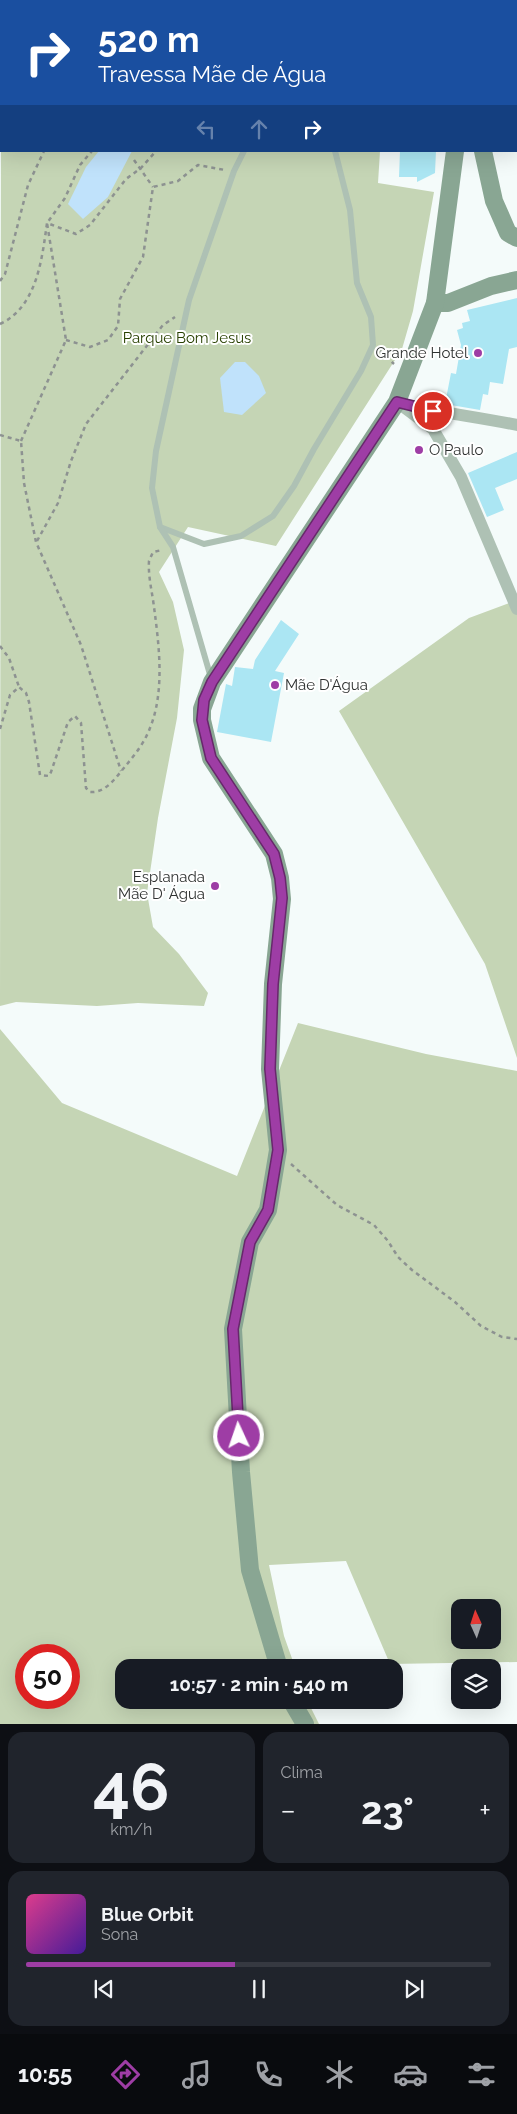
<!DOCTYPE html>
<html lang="pt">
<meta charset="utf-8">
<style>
:root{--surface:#171b24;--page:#20242c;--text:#f1f3f6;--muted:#9ea1a6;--line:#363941;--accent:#9e3da5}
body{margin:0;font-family:Raleway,sans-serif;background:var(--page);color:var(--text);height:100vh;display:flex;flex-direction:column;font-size:19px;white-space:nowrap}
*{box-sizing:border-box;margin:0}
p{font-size:16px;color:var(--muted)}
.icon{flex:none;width:28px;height:28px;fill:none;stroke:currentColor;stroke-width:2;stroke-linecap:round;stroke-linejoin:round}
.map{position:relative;height:1724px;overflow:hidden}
.panel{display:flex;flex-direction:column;gap:8px;padding:8px;background:#0d0f14;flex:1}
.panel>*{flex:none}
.hud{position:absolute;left:0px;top:0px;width:518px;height:152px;box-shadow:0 5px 20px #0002;background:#1a4fa0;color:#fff;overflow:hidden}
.needle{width:32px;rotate:357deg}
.controls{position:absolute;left:451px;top:1599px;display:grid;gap:10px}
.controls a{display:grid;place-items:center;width:50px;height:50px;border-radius:10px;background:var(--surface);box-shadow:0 5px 20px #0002;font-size:25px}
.speed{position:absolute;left:15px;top:1644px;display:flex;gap:10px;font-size:25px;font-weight:700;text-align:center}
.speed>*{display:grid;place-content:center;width:65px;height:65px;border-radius:50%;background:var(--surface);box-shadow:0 5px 20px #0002;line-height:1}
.speed .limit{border:8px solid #d22;background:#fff;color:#111}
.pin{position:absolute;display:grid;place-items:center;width:42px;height:42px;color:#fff;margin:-21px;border:2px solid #fff;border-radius:50%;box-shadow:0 1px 5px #0007}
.me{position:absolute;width:55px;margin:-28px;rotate:357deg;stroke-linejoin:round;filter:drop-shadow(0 0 4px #0008)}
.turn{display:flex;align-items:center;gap:18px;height:105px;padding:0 15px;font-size:22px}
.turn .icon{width:65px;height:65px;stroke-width:2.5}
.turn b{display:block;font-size:35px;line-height:42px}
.lanes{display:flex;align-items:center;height:48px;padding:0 15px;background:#0003;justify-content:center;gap:25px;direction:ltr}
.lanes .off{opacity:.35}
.big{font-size:38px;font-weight:700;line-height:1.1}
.panel .tile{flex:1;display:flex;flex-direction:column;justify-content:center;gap:8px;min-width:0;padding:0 18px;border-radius:15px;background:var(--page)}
.panel .dial{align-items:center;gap:0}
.dial b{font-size:65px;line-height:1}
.song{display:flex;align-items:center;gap:15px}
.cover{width:60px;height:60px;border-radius:8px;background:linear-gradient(135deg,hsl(330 70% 55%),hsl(260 70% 35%))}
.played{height:5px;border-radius:2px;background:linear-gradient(90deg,var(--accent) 45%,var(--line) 45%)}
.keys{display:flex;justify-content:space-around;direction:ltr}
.heat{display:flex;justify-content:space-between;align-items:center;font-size:28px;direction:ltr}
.panel .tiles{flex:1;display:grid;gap:8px;grid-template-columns:1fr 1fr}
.tile:last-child{grid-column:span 2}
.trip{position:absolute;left:115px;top:1659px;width:288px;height:50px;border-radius:15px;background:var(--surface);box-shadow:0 5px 20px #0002;font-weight:700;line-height:50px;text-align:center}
.tabs{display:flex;height:80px;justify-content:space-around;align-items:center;background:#090b0e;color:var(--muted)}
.tabs .icon{width:35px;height:35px}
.tabs .current{color:var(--accent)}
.tabs b{font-size:22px;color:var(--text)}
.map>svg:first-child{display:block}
.green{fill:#c5d5b5;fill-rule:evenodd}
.water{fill:#c0e2fb}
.building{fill:#abe6f3}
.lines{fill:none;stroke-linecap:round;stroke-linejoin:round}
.path{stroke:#8d9291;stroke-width:2.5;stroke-dasharray:4 4;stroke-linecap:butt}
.service{stroke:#aec1b4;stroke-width:6}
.minor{stroke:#aec1b4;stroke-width:12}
.secondary{stroke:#89a693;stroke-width:18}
.route-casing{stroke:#67286b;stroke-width:12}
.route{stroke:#9e3da5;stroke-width:9}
.poi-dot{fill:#9e3da5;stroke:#fff;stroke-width:2}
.labels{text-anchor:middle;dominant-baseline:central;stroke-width:4;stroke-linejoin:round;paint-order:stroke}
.park-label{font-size:15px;fill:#284000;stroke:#fff}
.poi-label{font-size:15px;fill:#2f3231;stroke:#fff;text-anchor:end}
</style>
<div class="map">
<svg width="517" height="1724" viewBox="0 0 517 1724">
<rect width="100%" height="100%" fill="#f4fbfa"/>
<g class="green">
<polygon points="23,0 434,0 435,1 23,1"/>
<polygon points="1,93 1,151 380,151 378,183 434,192 413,311 402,349 276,546 188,527 159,572 173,602 184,650 177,718 158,818 147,893 153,927 179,954 208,993 204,1006 138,1003 97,1006 16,1002 0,1006"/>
<polygon points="517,600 517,1058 485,964 339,711 469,618"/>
<path d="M298,1023L426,1054L517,1071V1662L390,1664L346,1561L269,1565L284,1636L295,1667L124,1668V1700H307L319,1724H0V1029L62,1103L237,1176ZM460,1608H492V1640H460ZM26,1655H69V1698H26Z"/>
</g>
<g class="water">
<polygon points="99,151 132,151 108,197 83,219 68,204 86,167"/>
<polygon points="235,362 245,362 259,376 266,393 242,415 224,412 220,378"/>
</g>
<g class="building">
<polygon points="400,151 436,151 435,173 417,182 417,177 399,177"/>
<polygon points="517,298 517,347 509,349 503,384 490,382 488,395 483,394 480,410 445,404 451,373 456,374 461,345 457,330 463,328 462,323 470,321 467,310"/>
<polygon points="517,452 517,479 495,488 504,510 487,517 468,473"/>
<polygon points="281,620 299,634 275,671 284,673 271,742 217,732 226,684 232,686 235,667 253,669 255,660"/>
</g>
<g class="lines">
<g class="path">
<polyline points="2,0 2,1"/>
<polyline points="12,0 13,1"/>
<polyline points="33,0 34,1"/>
<polyline points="90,0 90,1"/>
<polyline points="118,0 120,1"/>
<polyline points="138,0 139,1"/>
<polyline points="255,0 255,1"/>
<polyline points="110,1 115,0"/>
<polyline points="0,16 1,16"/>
<polyline points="0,124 1,123"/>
<polyline points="134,160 153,187"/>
<polyline points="0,281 5,274 28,185 44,151"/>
<path d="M0,324C37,307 42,259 47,223L76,234L90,225L126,179L141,168L156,151"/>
<polyline points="66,340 90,347 108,340 118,326 120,299 143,257 153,187 178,181 198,165 225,170"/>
<polyline points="380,351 394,364"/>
<polyline points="0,435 21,441 24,483 36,542 81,645 121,771"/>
<polyline points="21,441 66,340 47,223 65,198 80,165 92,151"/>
<polyline points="37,541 58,503 71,461 86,424 163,325 175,317"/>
<polyline points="0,646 9,658 19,687"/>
<path d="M0,729L10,695L19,687L26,693L29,702L40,775L49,776L51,772L68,722L75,716L81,723L86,788L90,792C105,793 114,780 123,769C133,757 144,744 150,728C165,691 159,645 154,607C152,591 148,576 149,561L153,552L162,550"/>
<polyline points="291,1164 337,1205 374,1225 388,1241 398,1257 412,1270 455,1302 481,1326 502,1337 517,1339"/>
</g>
<g class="service">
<polyline points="362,0 362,1"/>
<polyline points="160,527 204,544 241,536 273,516 294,486 314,449 361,371 373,345 371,317 357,283 350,210 335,151"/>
<polyline points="211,678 173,547 160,527 152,488 156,451 189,300 234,171 244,151"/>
</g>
<g class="minor">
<polyline points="397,402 433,429 461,477 517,609"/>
<path d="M404,404C441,413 479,417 517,425"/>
</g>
<g class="secondary">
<polyline points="448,0 449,1"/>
<polyline points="483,151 494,201 508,233 517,238"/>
<polyline points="435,303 448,303 491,286 517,280"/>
<polyline points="279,1668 250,1570 241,1472 233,1329 250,1242 268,1210 278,1150 270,1069 273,984 282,899 280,878 274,854 211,758 202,720 202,709 212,682 397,402 435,303 455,151"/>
<polyline points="291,1700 305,1724"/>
</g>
</g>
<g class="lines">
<g class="route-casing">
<polyline id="route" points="239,1436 233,1329 250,1242 268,1210 278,1150 270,1069 273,984 282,898 280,878 274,854 211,758 202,720 204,700 212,682 397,402 433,411"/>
</g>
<use href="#route" class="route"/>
</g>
<g class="poi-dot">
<circle cx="478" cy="353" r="5"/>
<circle cx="419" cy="450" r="5"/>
<circle cx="275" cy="685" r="5"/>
<circle cx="215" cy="886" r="5"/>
</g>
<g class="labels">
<g class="park-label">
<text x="187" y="338">Parque Bom Jesus</text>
</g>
<g class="poi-label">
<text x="468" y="353">Grande Hotel</text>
<text x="429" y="450" text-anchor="start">O Paulo</text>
<text x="285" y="685" text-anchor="start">Mãe D'Água</text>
<text x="205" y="877">Esplanada<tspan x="205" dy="17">Mãe D' Água</tspan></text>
</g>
</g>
</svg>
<div class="controls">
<a><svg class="needle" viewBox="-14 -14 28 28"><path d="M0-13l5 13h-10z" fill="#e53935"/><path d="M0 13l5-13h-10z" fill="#9ea1a6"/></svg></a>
<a><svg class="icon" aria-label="layers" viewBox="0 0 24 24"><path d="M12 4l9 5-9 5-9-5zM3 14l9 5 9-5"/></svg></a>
</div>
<div class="speed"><div class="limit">50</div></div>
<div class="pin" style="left:433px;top:411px;background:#d93025"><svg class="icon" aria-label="arrive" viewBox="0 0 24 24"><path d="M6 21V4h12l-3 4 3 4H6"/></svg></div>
<svg class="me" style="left:239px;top:1436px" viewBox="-20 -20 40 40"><circle r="17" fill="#9e3da5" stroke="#fff" stroke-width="3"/><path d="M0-11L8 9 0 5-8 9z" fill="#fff"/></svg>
<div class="trip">10:57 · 2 min · 540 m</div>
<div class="hud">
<div class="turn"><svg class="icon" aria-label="right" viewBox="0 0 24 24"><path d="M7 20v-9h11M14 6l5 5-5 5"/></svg><div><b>520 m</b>Travessa Mãe de Água</div></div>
<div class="lanes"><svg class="icon off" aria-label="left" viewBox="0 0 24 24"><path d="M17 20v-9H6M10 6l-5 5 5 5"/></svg><svg class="icon off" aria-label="ahead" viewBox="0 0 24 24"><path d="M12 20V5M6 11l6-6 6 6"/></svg><svg class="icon" aria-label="right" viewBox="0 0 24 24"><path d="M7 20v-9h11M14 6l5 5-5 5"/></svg></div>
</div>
</div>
<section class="panel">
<div class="tiles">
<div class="tile dial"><b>46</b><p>km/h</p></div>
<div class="tile"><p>Clima</p>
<div class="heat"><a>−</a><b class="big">23°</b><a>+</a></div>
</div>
<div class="tile">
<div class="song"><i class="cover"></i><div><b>Blue Orbit</b><p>Sona</p></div></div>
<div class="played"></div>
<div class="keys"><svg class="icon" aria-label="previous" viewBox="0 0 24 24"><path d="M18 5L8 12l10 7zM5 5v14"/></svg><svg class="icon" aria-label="pause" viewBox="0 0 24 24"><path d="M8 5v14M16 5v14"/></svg><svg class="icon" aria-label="next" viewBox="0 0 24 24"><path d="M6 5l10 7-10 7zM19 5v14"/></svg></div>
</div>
</div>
</section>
<nav class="tabs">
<b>10:55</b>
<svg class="icon current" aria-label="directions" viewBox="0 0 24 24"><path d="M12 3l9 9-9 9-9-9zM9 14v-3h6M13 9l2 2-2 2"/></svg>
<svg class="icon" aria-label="music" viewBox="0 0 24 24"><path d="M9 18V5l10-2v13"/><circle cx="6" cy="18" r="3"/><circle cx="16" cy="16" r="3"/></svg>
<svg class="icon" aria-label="phone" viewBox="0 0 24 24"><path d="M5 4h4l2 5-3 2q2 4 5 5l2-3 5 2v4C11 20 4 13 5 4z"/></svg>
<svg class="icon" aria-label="climate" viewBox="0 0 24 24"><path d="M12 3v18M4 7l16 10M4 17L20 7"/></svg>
<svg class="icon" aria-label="car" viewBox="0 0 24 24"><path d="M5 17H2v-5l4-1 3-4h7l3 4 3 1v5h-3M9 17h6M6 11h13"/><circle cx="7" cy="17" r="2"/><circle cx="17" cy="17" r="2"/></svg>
<svg class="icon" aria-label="filters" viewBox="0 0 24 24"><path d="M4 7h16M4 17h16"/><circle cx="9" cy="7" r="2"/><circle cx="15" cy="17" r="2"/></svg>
</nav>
